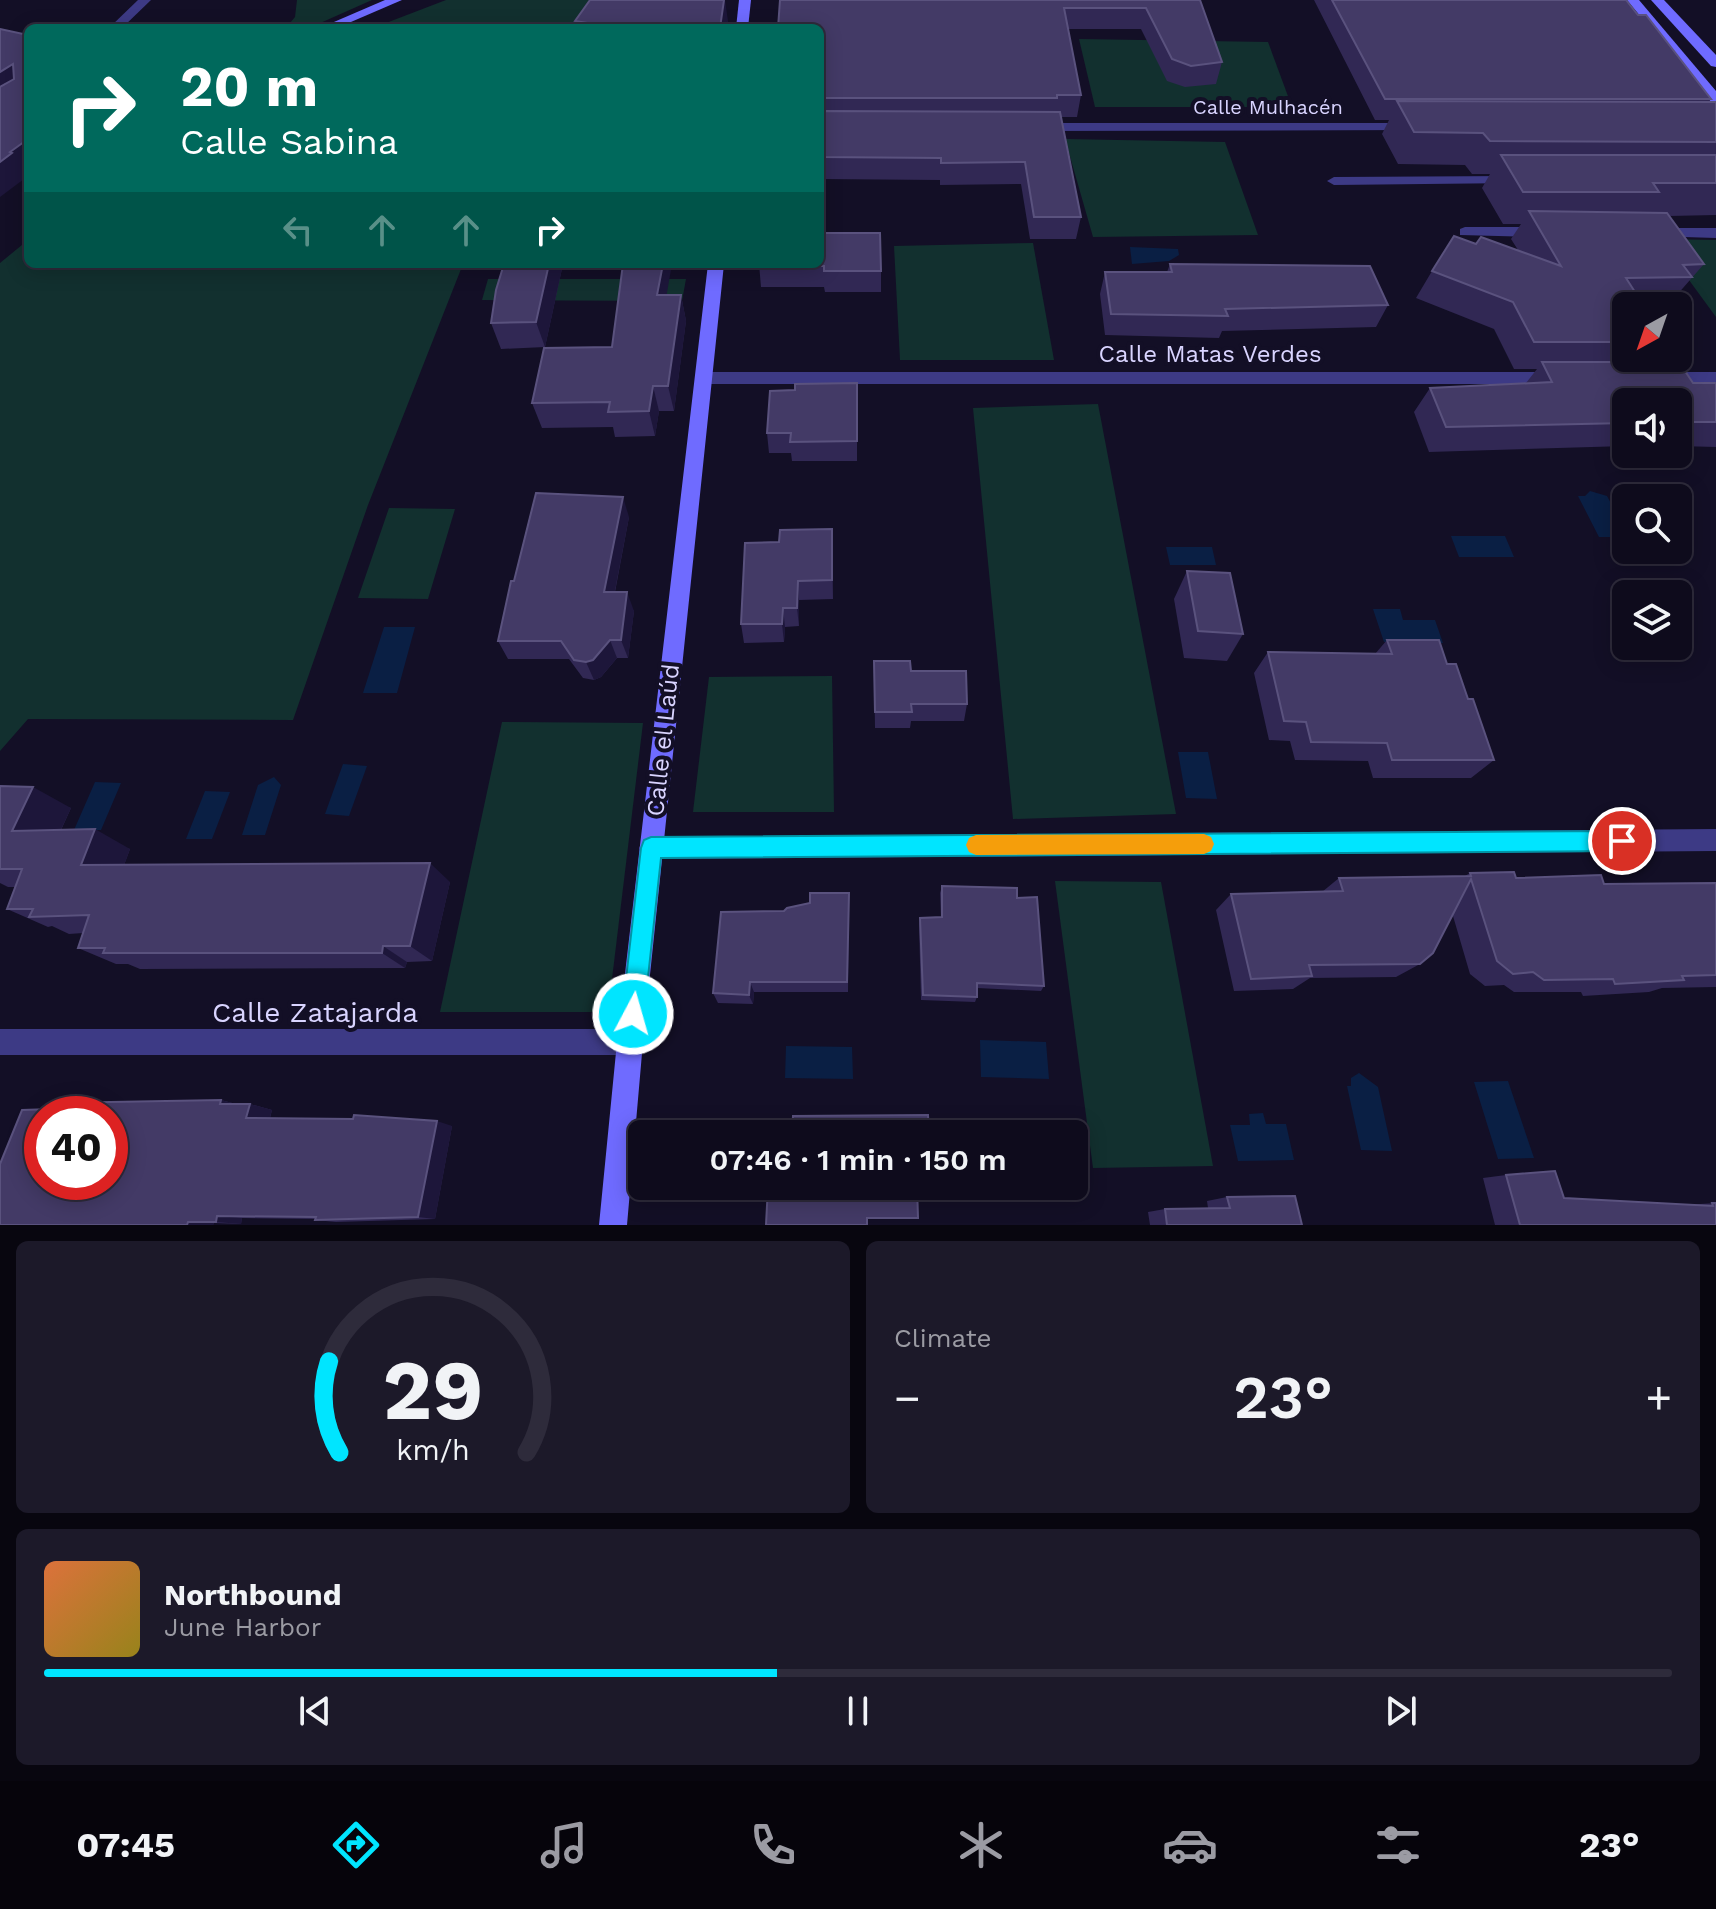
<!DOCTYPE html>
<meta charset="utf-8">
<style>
:root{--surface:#0e0b1c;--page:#1c1929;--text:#f1f3f6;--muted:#9b9ba3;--line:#2e2b3b;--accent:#00e5ff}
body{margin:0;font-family:"Work Sans",sans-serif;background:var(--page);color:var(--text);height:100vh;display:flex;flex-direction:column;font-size:30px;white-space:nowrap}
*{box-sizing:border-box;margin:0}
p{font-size:26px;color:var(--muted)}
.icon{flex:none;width:44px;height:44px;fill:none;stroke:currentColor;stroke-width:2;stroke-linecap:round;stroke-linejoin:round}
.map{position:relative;height:1225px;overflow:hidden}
.side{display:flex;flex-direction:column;gap:16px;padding:16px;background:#08060f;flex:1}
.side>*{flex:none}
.hud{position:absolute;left:24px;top:24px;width:800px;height:244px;border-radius:12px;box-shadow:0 4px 20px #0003,0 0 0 2px var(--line);background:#00695c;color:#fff;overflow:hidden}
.needle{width:52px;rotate:220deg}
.fabs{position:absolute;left:1612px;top:292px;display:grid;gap:16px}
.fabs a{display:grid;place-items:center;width:80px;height:80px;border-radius:12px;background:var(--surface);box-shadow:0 4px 20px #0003,0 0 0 2px var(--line);font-size:40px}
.speed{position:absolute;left:24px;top:1096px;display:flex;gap:16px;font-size:40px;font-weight:700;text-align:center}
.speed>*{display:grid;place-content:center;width:104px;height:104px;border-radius:50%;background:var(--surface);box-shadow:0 4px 20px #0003,0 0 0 2px var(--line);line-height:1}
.speed .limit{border:12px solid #d22;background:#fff;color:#111}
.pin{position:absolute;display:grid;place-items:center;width:68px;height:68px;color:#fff;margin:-34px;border:4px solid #fff;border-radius:50%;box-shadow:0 2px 8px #0007}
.me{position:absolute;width:88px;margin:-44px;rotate:6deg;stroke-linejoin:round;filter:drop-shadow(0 0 6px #0008)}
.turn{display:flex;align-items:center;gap:28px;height:168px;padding:0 24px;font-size:36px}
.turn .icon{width:104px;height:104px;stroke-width:2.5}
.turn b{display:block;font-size:56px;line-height:68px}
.lanes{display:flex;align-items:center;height:76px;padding:0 24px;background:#0003;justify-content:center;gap:40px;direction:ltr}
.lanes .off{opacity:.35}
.big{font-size:60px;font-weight:600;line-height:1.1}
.side .widget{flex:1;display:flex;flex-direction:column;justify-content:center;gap:12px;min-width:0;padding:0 28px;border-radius:12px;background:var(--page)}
.side .dial{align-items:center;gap:0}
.dial svg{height:208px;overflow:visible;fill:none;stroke:var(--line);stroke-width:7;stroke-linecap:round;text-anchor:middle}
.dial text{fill:var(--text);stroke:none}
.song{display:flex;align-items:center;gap:24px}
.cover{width:96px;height:96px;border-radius:12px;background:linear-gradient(135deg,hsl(20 70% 55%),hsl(50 70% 35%))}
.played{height:8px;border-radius:4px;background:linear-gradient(90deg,var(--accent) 45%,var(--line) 45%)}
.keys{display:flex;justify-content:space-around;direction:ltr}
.heat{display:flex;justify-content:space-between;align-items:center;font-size:44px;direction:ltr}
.side .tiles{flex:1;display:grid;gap:16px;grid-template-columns:1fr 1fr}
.widget:last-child{grid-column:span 2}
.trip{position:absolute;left:628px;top:1120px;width:460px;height:80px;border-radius:12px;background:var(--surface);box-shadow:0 4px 20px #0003,0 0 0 2px var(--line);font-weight:600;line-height:80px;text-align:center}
.tabs{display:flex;height:128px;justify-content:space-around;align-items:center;background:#06040b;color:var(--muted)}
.tabs .icon{width:56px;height:56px}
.tabs .selected{color:var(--accent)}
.tabs b{font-size:36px;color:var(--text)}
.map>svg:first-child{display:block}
.green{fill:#12302f}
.water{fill:#0a1f44}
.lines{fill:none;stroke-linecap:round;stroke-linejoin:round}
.street{fill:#3d3a85;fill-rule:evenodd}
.secondary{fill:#6f6bff;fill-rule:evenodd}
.wall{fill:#312854}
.shaded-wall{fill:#1d163a}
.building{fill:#433a66;stroke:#5a527e;stroke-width:2;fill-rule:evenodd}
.route{fill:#00e5ff;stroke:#0095a6;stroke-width:2}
.slow{fill:#f59e0b}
.labels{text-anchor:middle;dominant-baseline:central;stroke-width:8;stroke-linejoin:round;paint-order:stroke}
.far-street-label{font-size:20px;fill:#d9d4ff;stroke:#130f26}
.street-label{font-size:24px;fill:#d9d4ff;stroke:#130f26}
.near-street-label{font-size:28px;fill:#d9d4ff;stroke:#130f26}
</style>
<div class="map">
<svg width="1716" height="1225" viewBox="0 0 1716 1225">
<rect width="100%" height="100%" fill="#130f26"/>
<g class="green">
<polygon points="297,0 372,0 309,28 286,28 295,17"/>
<polygon points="446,0 589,0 570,28 373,28"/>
<polygon points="1079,39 1268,42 1292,107 1095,107"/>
<polygon points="1065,139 1225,142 1258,235 1093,237"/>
<polygon points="1659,239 1716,240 1716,317"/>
<polygon points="28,240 28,264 463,264 368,505 293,720 28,719 0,751 0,263"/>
<polygon points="1033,243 1054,360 900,360 894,246"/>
<polygon points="488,279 686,279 682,301 482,300"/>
<polygon points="1098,404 1176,814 1013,819 973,408"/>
<polygon points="389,508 455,509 428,599 358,598"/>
<polygon points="832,676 834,812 693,812 709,677"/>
<polygon points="502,722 643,723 608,1012 440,1012"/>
<polygon points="1055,881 1161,882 1213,1166 1093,1168"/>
</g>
<g class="water">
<polygon points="1130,247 1178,249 1179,255 1169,261 1132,264"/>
<polygon points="1590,491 1607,496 1626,531 1626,537 1599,537 1578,496 1585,496"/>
<polygon points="1451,536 1505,536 1514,557 1459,557"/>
<polygon points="1166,547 1212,547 1216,565 1170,565"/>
<polygon points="1373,609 1400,609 1403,620 1435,620 1443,643 1384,642"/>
<polygon points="384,627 415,627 397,693 363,693"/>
<polygon points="1178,752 1208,752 1217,799 1186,798"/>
<polygon points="343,764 367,766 349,816 325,814"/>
<polygon points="274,777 281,785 265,835 242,835 258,785"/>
<polygon points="95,782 121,783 101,830 74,830"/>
<polygon points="205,791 230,792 212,839 186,839"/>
<polygon points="980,1040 1046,1042 1049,1079 981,1077"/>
<polygon points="786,1046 852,1047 853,1079 785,1078"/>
<polygon points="1359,1073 1378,1087 1392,1151 1361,1150 1347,1086 1351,1086 1351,1078"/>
<polygon points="1508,1081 1534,1158 1498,1159 1474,1082"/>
<polygon points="1263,1113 1266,1124 1286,1124 1294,1160 1238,1161 1230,1125 1250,1125 1249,1114"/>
</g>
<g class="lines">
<g class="street">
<polygon points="138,0 151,0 122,28 109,28"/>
<polygon points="1412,123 1419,127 1417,130 1036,131 1029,127 1036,123"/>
<polygon points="1512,176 1517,177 1517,183 1334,185 1327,181 1334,177"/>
<polygon points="1465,227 1540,227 1548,232 1540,237 1460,235 1460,229"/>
<polygon points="1656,228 1716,228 1716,238 1651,236 1648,233"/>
<polygon points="704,372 1556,372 1564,378 1556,384 704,384 696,378"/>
<polygon points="1664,372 1716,372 1716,384 1658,382 1656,378 1658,374"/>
<polygon points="1716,829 1716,851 651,859 643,856 639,848 643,840 651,837"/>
<polygon points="0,1029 630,1029 639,1033 643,1042 639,1051 630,1055 0,1055"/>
</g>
<g class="secondary">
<polygon points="385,0 402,0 337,28 320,28"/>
<polygon points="739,0 751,0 748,28 736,28"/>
<polygon points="1627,0 1639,0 1716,91 1716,104 1711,103"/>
<polygon points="1651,0 1664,0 1716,55 1716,67 1711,66"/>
<polygon points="708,264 724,264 643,1042 627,1225 599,1225 617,1042"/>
</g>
</g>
<g class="wall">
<polygon points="780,0 1200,0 1222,62 1216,84 1185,87 1167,81 1141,29 1068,29 1081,95 1077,117 1061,117 1081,217 1076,239 1030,239 1021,184 940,185 940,180 820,179 820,28"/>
<polygon points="1314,0 1626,0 1711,99 1709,102 1716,102 1716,215 1669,216 1704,264 1669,304 1626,306 1626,358 1655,358 1651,362 1693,383 1716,383 1716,447 1678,446 1678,402 1626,402 1626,446 1429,452 1414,412 1430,388 1526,383 1537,369 1514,369 1494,329 1416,298 1432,271 1476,244 1518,250 1511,239 1521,224 1503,224 1482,188 1490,174 1472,174 1465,165 1398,164 1382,134 1389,120 1375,120"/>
<polygon points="575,21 728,21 727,28 577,28"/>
<polygon points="563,264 545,347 501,349 491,323"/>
<polygon points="759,264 820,264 881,271 881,292 825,292 824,287 761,287"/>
<polygon points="1170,264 1388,305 1376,327 1222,331 1219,338 1105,335 1100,294 1105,272 1167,272"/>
<polygon points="667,295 681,295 686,321 674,411 659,411 655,436 615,437 613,427 542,428 532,403 612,347"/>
<polygon points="857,383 857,461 792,461 791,453 769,453 767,433 795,390"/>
<polygon points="629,517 615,592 634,611 628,658 617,658 601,677 594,680 583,678 569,659 508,659 498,641 514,581"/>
<polygon points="832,529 833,599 799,600 799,626 785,627 784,642 744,643 741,624 779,542"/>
<polygon points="1187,571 1243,634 1227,661 1184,658 1174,599"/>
<polygon points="1387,640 1447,664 1468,699 1494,760 1471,778 1373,778 1368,761 1295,760 1290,741 1269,740 1254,673 1268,652 1375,654"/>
<polygon points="874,661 911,671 967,704 964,721 911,721 910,728 875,728"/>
<polygon points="0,786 71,808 61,830 130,849 124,865 450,882 432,961 407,962 405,968 140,969 128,964 116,964 78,948 83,933 69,934 52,926 48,927 7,909 15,887 8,887 0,883"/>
<polygon points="1470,873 1516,878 1604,884 1716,883 1716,987 1662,988 1649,992 1583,996 1581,992 1514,992 1504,985 1485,986 1470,974 1453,916 1420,964 1396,977 1310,978 1293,989 1234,991 1216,910 1231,894 1322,892 1339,878 1465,876"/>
<polygon points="942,886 1017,898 1044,986 1041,991 977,988 977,997 975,1002 921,1000 919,924 920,918 941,917 940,893"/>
<polygon points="849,893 848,992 754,992 753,1004 718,1003 713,993 784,911"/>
<polygon points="221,1100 236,1104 250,1104 272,1110 270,1118 452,1126 435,1219 336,1222 315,1220 315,1219 242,1218 241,1224 214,1223 213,1225 0,1225 53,1109"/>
<polygon points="1506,1175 1564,1198 1684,1205 1716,1203 1716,1225 1495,1225 1483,1178"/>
<polygon points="753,1186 917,1186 918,1218 867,1219 768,1187"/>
<polygon points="1227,1197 1302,1225 1150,1225 1148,1212 1165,1209 1208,1208 1207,1201"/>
</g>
<g class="shaded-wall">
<polygon points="724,0 725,0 728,21 727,28 720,28"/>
<polygon points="13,64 28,85 0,103 0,72"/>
<polygon points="28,139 28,176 0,197 0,162 10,152"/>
<polygon points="549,264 563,264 545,347 536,322"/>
<polygon points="663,264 672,264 662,321 657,295"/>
<polygon points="681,295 686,321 674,411 668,386"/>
<polygon points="653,386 659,411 655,436 649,411"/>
<polygon points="623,497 629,517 611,611 604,592"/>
<polygon points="798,581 799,600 799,626 797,608"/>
<polygon points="627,592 634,611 628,658 621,640"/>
<polygon points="783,608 785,627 784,642 782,624"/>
<polygon points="610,640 617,658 601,677 594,680 586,662"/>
<polygon points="33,787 71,808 51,851 12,831"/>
<polygon points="95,829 130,849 117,884 81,865"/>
<polygon points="430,863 450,882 432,961 410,946"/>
<polygon points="383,946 407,962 405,968 382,953"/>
<polygon points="750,982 754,992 753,1004 749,995"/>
<polygon points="221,1100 244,1106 220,1104"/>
<polygon points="250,1104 272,1110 268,1124 246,1118"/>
<polygon points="437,1121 452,1126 435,1219 418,1217"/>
<polygon points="217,1216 242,1218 241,1224 216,1222"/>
<polygon points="188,1222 214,1223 213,1225 187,1225"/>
</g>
<g class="building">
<polygon points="590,0 724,0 720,28 619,28 575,21"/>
<polygon points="780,0 1200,0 1222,62 1191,66 1172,59 1146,8 1064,8 1081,95 1057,95 1057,98 820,98 820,28 778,28"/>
<polygon points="1332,0 1626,0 1638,15 1646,15 1711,99 1385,99"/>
<polygon points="0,29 28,35 28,139 10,152 12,153 0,162 0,87 14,79 13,64 0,72"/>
<polygon points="1397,101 1716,102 1716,142 1490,141 1483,133 1414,132"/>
<polygon points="820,111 1060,112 1081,217 1034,217 1025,162 941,163 941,158 820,157"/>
<polygon points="1501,155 1716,155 1716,183 1653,183 1659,192 1523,192"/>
<polygon points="1529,211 1667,213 1704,264 1683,265 1692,277 1626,278 1644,306 1626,306 1626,342 1534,342 1513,302 1432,271 1454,236 1476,244 1481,237 1561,266"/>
<polygon points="820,233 880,233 881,271 824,271 824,266 759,266 759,264 820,264"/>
<polygon points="504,264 549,264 536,322 491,323 496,290"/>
<polygon points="623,264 663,264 657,295 681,295 668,386 653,386 649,411 608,412 610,402 532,403 544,348 612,347"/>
<polygon points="1170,264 1370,266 1388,305 1225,309 1228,316 1111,314 1105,272 1172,272"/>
<polygon points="1542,362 1679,362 1693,383 1716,383 1716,422 1678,422 1678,402 1626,402 1626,423 1446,427 1430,388 1552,382"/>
<polygon points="857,383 857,441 790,442 791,433 767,433 770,391 795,390 795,384"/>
<polygon points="536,493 623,497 604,592 627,592 621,640 610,640 593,660 586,662 574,660 561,641 498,641 511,581 514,581"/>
<polygon points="832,529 832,580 798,581 797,608 783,608 782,624 741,624 745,543 779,542 780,530"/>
<polygon points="1187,571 1230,573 1243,634 1198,631"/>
<polygon points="1387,640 1439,640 1447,664 1456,664 1468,699 1473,699 1494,760 1392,760 1387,743 1311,742 1306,722 1284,721 1268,652 1392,654"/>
<polygon points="874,661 910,661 911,671 966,671 967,704 911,704 912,712 875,712"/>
<polygon points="0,786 33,787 12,831 95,829 81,865 430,863 410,946 383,946 382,953 103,953 105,948 78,948 89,915 29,917 33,909 7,909 22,869 0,869"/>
<polygon points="1514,872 1516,878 1601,875 1604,884 1716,883 1716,975 1682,976 1684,980 1615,984 1613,979 1544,980 1533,972 1513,974 1497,961 1471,879 1433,953 1420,964 1309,965 1312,976 1251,979 1231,894 1343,891 1339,878 1471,876 1470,873"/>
<polygon points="942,886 1017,888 1017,898 1037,897 1044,986 977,983 977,997 923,995 920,918 942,917"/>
<polygon points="810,893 849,893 847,982 750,982 749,995 713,993 721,912 784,911 787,908 810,903"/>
<path d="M221,1100L220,1104H250L246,1118L353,1119L354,1115L437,1121L418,1217L315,1220L316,1217L217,1216L216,1222H188L187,1225H0V1164L22,1110L53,1109L55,1103ZM42,1114H110V1182H42Z"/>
<polygon points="928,1115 929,1134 755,1134 792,1134 793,1116"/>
<polygon points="1555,1171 1564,1198 1713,1206 1712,1203 1716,1203 1716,1225 1520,1225 1506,1175"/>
<polygon points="768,1186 917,1186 918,1218 867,1218 867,1225 766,1225"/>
<polygon points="1295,1196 1302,1225 1167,1225 1165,1209 1230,1208 1227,1197"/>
</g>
<polygon class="route" points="1622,831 1629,834 1632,841 1629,848 1622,851 661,858 644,1014 641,1023 633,1026 625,1023 622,1014 641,848 644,840 651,837"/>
<polygon class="slow" points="1204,834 1211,837 1214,844 1211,851 1204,854 976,855 969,852 966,845 969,838 976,835"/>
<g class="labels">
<g class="far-street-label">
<text x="1268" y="107">Calle Mulhacén</text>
</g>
<g class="street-label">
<text x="1210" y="354">Calle Matas Verdes</text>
<text transform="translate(663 740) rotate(-84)">Calle el Laúd</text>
</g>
<g class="near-street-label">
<text x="315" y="1012">Calle Zatajarda</text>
</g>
</g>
</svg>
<div class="fabs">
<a><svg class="needle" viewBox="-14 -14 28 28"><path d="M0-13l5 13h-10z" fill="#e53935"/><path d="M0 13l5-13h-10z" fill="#9b9ba3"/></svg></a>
<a><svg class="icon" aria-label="sound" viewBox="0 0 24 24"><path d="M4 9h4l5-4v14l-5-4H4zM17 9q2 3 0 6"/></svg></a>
<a><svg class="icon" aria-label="search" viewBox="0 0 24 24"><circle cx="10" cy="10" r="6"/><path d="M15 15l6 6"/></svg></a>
<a><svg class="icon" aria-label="layers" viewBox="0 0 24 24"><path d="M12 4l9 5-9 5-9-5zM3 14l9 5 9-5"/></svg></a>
</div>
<div class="speed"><div class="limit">40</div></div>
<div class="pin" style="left:1622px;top:841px;background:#d93025"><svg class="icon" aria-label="arrive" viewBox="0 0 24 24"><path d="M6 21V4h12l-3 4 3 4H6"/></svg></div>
<svg class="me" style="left:633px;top:1014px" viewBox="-20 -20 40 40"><circle r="17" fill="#00e5ff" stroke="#fff" stroke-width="3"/><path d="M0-11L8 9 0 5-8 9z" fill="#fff"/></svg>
<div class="trip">07:46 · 1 min · 150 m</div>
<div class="hud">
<div class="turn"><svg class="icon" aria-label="right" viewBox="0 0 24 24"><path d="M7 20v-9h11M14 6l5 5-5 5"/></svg><div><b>20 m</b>Calle Sabina</div></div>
<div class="lanes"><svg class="icon off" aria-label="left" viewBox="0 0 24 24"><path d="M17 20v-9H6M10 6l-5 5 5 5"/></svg><svg class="icon off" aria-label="ahead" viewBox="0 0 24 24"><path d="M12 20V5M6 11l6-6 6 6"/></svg><svg class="icon off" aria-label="ahead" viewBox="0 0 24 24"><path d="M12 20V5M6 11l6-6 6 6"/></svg><svg class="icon" aria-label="right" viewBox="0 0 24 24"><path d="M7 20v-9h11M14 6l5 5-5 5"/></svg></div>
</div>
</div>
<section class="side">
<div class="tiles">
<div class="widget dial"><svg viewBox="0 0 100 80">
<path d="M14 69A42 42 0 1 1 86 69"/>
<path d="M14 69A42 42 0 0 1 10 34" stroke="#00e5ff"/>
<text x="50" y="56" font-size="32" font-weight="700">29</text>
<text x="50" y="72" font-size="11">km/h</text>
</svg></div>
<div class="widget"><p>Climate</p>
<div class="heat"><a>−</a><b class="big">23°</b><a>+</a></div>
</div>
<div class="widget">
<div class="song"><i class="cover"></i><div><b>Northbound</b><p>June Harbor</p></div></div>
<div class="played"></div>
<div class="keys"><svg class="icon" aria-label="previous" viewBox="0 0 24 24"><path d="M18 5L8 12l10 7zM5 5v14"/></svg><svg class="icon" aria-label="pause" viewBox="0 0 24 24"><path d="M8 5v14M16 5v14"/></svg><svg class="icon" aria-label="next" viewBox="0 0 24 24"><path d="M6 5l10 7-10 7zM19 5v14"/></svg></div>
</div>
</div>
</section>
<nav class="tabs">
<b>07:45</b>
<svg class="icon selected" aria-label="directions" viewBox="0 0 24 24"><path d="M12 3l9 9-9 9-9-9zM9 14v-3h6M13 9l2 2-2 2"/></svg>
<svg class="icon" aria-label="music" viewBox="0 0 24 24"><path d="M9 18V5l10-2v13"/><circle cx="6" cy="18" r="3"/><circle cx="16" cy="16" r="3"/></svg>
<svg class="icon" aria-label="phone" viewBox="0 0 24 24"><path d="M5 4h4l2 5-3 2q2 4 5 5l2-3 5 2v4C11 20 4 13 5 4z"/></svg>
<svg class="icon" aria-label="climate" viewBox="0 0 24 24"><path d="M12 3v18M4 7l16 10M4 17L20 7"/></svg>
<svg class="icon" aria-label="car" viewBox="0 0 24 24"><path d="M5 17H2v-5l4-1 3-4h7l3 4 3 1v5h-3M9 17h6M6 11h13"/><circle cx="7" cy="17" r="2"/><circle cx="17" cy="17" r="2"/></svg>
<svg class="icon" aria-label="filters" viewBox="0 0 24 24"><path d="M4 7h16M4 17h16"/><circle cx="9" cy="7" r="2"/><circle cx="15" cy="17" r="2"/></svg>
<b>23°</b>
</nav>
